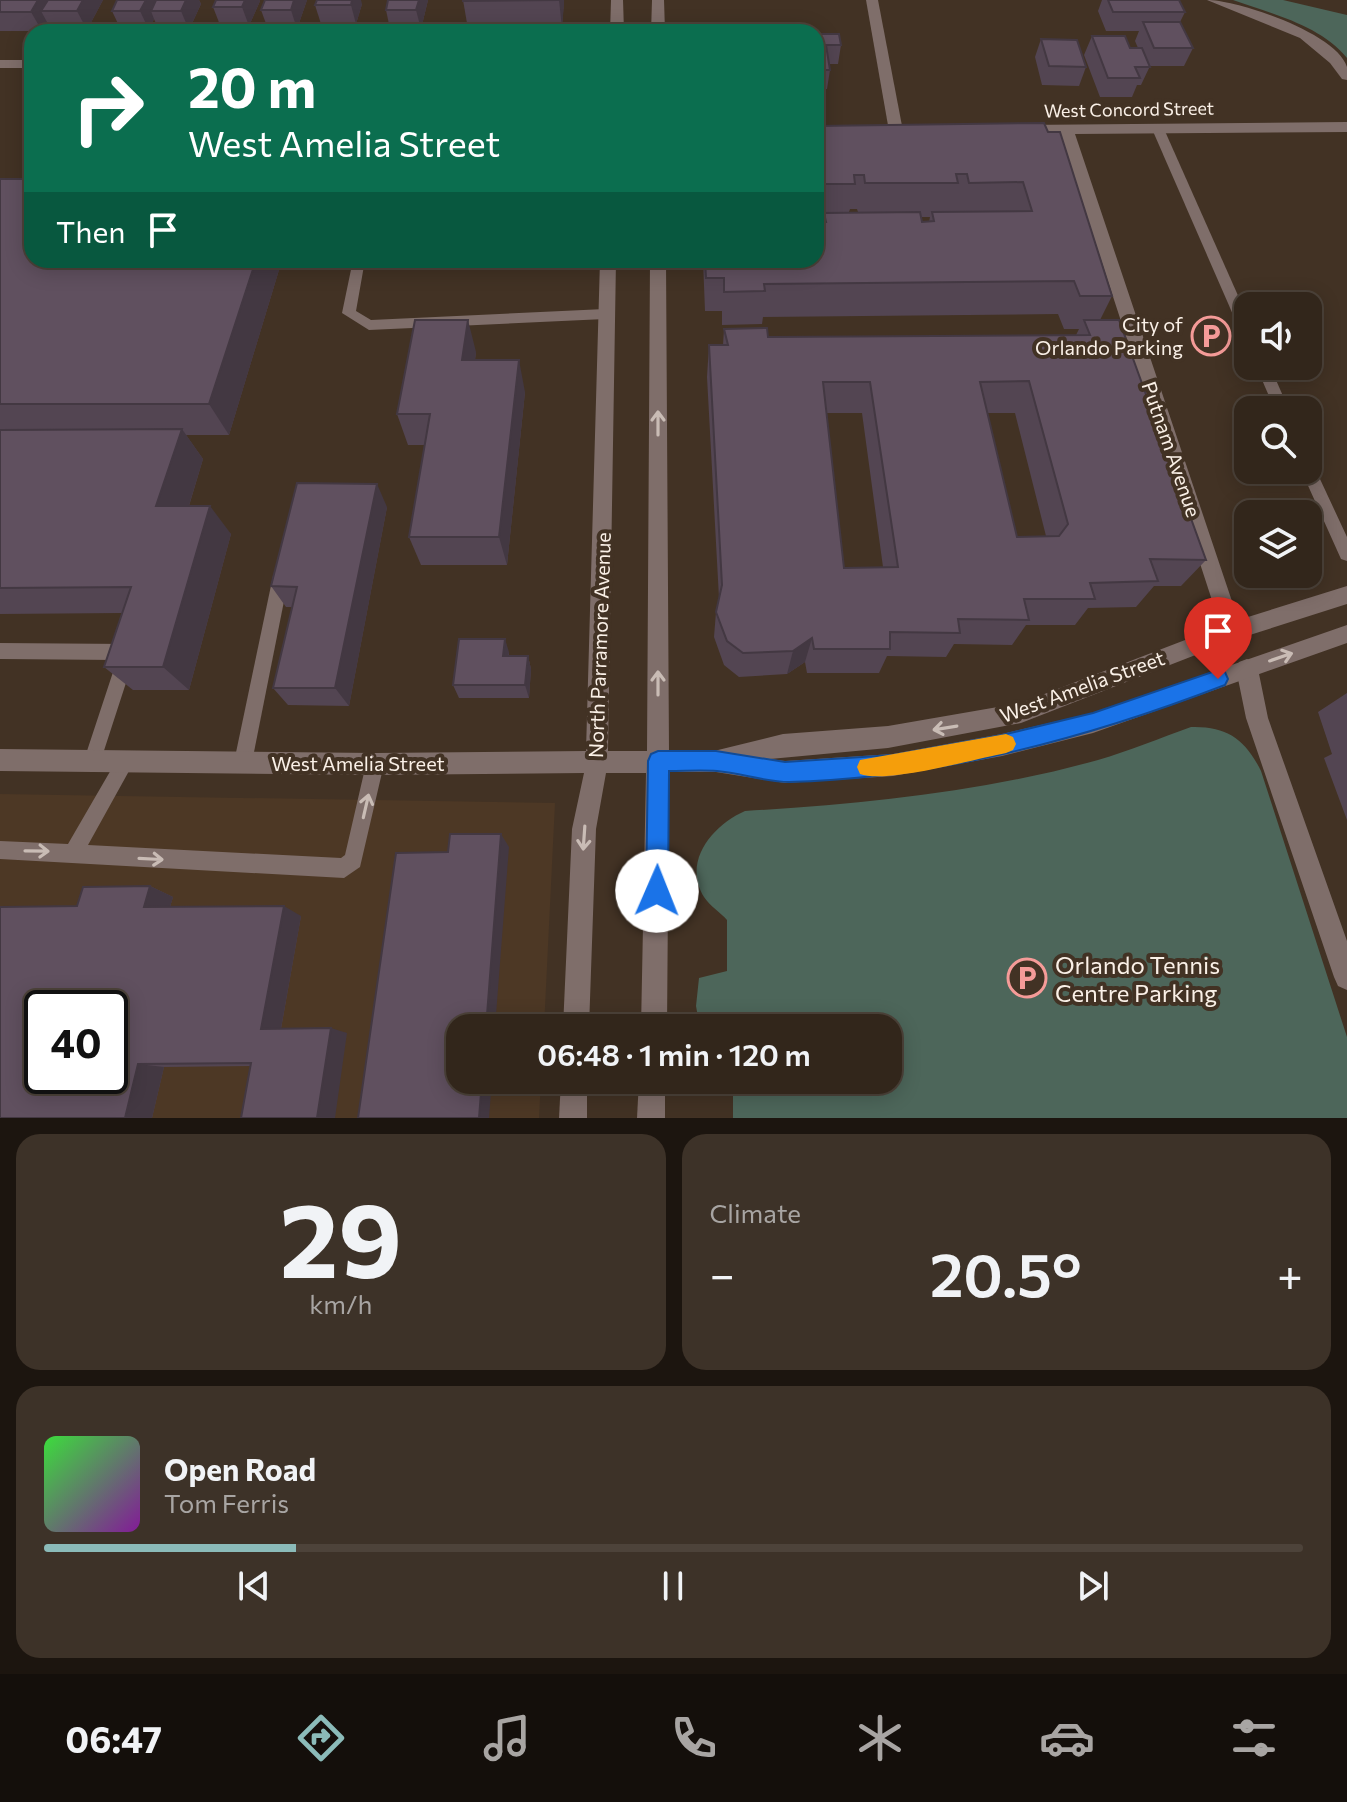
<!DOCTYPE html>
<meta charset="utf-8">
<style>
:root{--surface:#32261b;--page:#3d3228;--text:#f1f3f6;--muted:#a8a5a3;--line:#4d433a;--accent:#8bbbb9}
body{margin:0;font-family:Commissioner,sans-serif;background:var(--page);color:var(--text);height:100vh;display:flex;flex-direction:column;font-size:30px;white-space:nowrap}
*{box-sizing:border-box;margin:0}
p{font-size:26px;color:var(--muted)}
.icon{flex:none;width:44px;height:44px;fill:none;stroke:currentColor;stroke-width:2;stroke-linecap:round;stroke-linejoin:round}
.map{position:relative;height:1118px;overflow:hidden}
.side{display:flex;flex-direction:column;gap:16px;padding:16px;background:#1c150f;flex:1}
.side>*{flex:none}
.hud{position:absolute;left:24px;top:24px;width:800px;height:244px;border-radius:24px;box-shadow:0 4px 20px #0003,0 0 0 2px var(--line);background:#0b6e4f;color:#fff;overflow:hidden}
.controls{position:absolute;left:1234px;top:292px;display:grid;gap:16px}
.controls a{display:grid;place-items:center;width:88px;height:88px;border-radius:16px;background:var(--surface);box-shadow:0 4px 20px #0003,0 0 0 2px var(--line);font-size:40px}
.speed{position:absolute;left:24px;top:990px;display:flex;gap:16px;font-size:40px;font-weight:700;text-align:center}
.speed>*{display:grid;place-content:center;width:104px;height:104px;border-radius:50%;background:var(--surface);box-shadow:0 4px 20px #0003,0 0 0 2px var(--line);line-height:1}
.speed .limit{border:4px solid #111;border-radius:12px;background:#fff;color:#111}
.pin{position:absolute;display:grid;place-items:center;width:68px;height:68px;color:#fff;margin:-82px -34px;border-radius:50% 50% 50% 0;rotate:-45deg;box-shadow:0 0 8px #0007}
.pin .icon{rotate:45deg}
.me{position:absolute;width:88px;margin:-44px;rotate:1deg;stroke-linejoin:round;filter:drop-shadow(0 0 6px #0008)}
.turn{display:flex;align-items:center;gap:28px;height:168px;padding:0 32px;font-size:36px}
.turn .icon{width:104px;height:104px;stroke-width:2.5}
.turn b{display:block;font-size:56px;line-height:68px}
.then{display:flex;align-items:center;height:76px;padding:0 32px;background:#0003;gap:16px;font-size:30px}
.big{font-size:60px;font-weight:600;line-height:1.1}
.side .tile{flex:1;display:flex;flex-direction:column;justify-content:center;gap:12px;min-width:0;padding:0 28px;border-radius:24px;background:var(--page)}
.side .dial{align-items:center;gap:0}
.dial b{font-size:104px;line-height:1}
.song{display:flex;align-items:center;gap:24px}
.cover{width:96px;height:96px;border-radius:12px;background:linear-gradient(135deg,hsl(120 70% 55%),hsl(290 70% 35%))}
.played{height:8px;border-radius:4px;background:linear-gradient(90deg,var(--accent) 20%,var(--line) 20%)}
.keys{display:flex;justify-content:space-around;direction:ltr}
.heat{display:flex;justify-content:space-between;align-items:center;font-size:44px;direction:ltr}
.side .tiles{flex:1;display:grid;gap:16px;grid-template-columns:1fr 1fr}
.tile:last-child{grid-column:span 2}
.trip{position:absolute;left:446px;top:1014px;width:456px;height:80px;border-radius:24px;background:var(--surface);box-shadow:0 4px 20px #0003,0 0 0 2px var(--line);font-weight:600;line-height:80px;text-align:center}
.tab-bar{display:flex;height:128px;justify-content:space-around;align-items:center;background:#140f0b;color:var(--muted)}
.tab-bar .icon{width:56px;height:56px}
.tab-bar .current{color:var(--accent)}
.tab-bar b{font-size:36px;color:var(--text)}
.map>svg:first-child{display:block}
.built{fill:#4d3825;fill-rule:evenodd}
.green{fill:#4d665a}
.lines{fill:none;stroke-linecap:round;stroke-linejoin:round}
.service{fill:#7f6e6a;fill-rule:evenodd}
.minor{fill:#7f6e6a;fill-rule:evenodd}
.tertiary{fill:#7f6e6a;fill-rule:evenodd}
.wall{fill:#534552;fill-rule:evenodd}
.shaded-wall{fill:#433842}
.building{fill:#60505f;stroke:#433842;stroke-width:2;fill-rule:evenodd}
.oneway{stroke:#c9bcb5}
.route{fill:#1a73e8;stroke:#114b97;stroke-width:2}
.slow{fill:#f59e0b}
.labels{text-anchor:middle;dominant-baseline:central;stroke-width:8;stroke-linejoin:round;paint-order:stroke}
.far-street-label{font-size:18px;fill:#faf0e7;stroke:#423224}
.poi-label{font-size:20px;fill:#faf0e7;stroke:#423224;text-anchor:end}
.street-label{font-size:20px;fill:#faf0e7;stroke:#423224}
.near-poi-label{font-size:24px;fill:#faf0e7;stroke:#423224;text-anchor:start}
</style>
<div class="map">
<svg width="1347" height="1118" viewBox="0 0 1347 1118">
<rect width="100%" height="100%" fill="#423224"/>
<path class="built" d="M0,794L555,803L544,1028H460V1080H541L539,1118H0ZM42,1008H110V1076H42Z"/>
<g class="green">
<path d="M1233,0H1283L1347,15V58C1320,25 1272,14 1233,0Z"/>
<path d="M1191,727C1227,726 1245,739 1261,771L1347,1037V1118H733V1080H888V1028H700L696,1006L699,978L727,971V920C721,913 710,906 704,897C682,861 713,825 745,811C864,804 983,792 1098,760C1129,751 1160,738 1191,727Z"/>
</g>
<g class="lines">
<g class="service">
<polygon points="1158,125 1164,129 1248,318 1248,338 1241,333 1152,129"/>
<polygon points="353,260 365,260 356,311 371,320 605,309 612,314 605,319 369,330 342,313"/>
<polygon points="1256,366 1270,366 1289,410 1275,410"/>
<polygon points="1308,462 1313,464 1347,537 1347,561 1341,559 1301,470 1308,470"/>
<polygon points="281,569 287,571 289,576 252,762 249,768 243,771 237,768 234,762 273,576 275,571"/>
<polygon points="0,643 128,644 134,647 136,652 99,766 93,769 87,766 84,760 117,660 0,659"/>
<polygon points="125,753 131,756 134,762 88,845 341,858 345,855 366,764 369,758 375,755 381,758 384,764 360,867 344,878 0,859 0,841 68,844 119,756"/>
</g>
<g class="minor">
<polygon points="866,0 878,0 903,131 896,136 889,131"/>
<path d="M1207,0C1238,0 1337,33 1347,67C1347,71 1347,76 1347,80L1342,79L1330,63L1300,38Z"/>
<rect x="0" y="60" width="32" height="8"/>
<polygon points="1347,122 1347,132 1075,134 1242,631 1239,638 1232,640 1225,638 1222,631 1060,134 1023,135 1016,130 1023,125"/>
<polygon points="1247,659 1255,662 1258,669 1268,718 1347,941 1347,990 1338,986 1334,977 1246,718 1236,669 1239,662"/>
</g>
<g class="tertiary">
<polygon points="611,0 623,0 624,32 610,32"/>
<polygon points="652,0 664,0 665,32 651,32"/>
<polygon points="600,260 616,260 608,751 647,751 650,260 666,260 669,751 718,750 783,734 888,726 1021,703 1232,622 1347,586 1347,604 1234,640 1021,723 888,748 770,759 785,761 893,754 1002,734 1093,713 1347,625 1347,643 1093,733 1002,756 893,776 785,783 716,772 669,772 667,1028 641,1028 646,773 606,773 596,829 589,1028 563,1028 572,829 584,773 375,775 0,771 0,749 375,753 586,751"/>
<polygon points="561,1080 587,1080 587,1118 559,1118"/>
<polygon points="639,1080 665,1080 665,1118 637,1118"/>
</g>
</g>
<g class="wall">
<polygon points="0,0 47,1 48,0 103,0 87,30 52,30 47,22 42,31 0,31"/>
<polygon points="117,0 199,0 201,4 189,30 159,30 154,19 149,30 121,30 112,11"/>
<polygon points="216,0 259,0 260,1 249,26 220,25 213,7"/>
<polygon points="265,0 307,0 297,29 268,29 261,10"/>
<polygon points="428,0 421,29 390,29 386,10"/>
<polygon points="463,0 564,0 562,28 468,29"/>
<polygon points="1102,0 1179,0 1185,12 1180,22 1193,48 1184,66 1150,66 1141,85 1137,85 1132,97 1100,97 1084,55 1092,36 1130,48 1138,48 1135,41 1139,31 1106,31 1098,11"/>
<polygon points="362,4 356,24 321,24 315,5"/>
<polygon points="816,34 841,45 838,64 829,64 830,70 827,89 816,89"/>
<polygon points="1041,39 1086,67 1079,86 1042,85 1035,57"/>
<path d="M1044,123L1112,296L1100,320L1206,560L1181,586H1154L1136,607L1088,608L1075,625H1026L1012,645L954,644L946,657L887,656L879,673H807L805,662L787,674L739,677L724,665L714,637L716,612L719,598L707,377L709,345H723L724,329L768,337L1076,335L1079,329H1064L1058,314L763,317L762,324L722,325V311H705L703,260H816L824,218H816V126ZM850,209H857L858,212H849ZM921,217H930L929,222H922ZM826,413H862L883,567L844,568ZM987,413H1015L1046,536L1017,537Z"/>
<polygon points="0,179 282,260 229,435 186,435 203,459 189,506 231,534 189,690 133,690 104,667 122,613 0,614"/>
<polygon points="476,352 475,360 525,392 507,565 421,565 409,537 425,445 408,445 397,414"/>
<polygon points="387,507 349,706 288,705 273,688 292,607 286,607 271,586"/>
<polygon points="509,652 509,656 528,656 531,669 529,698 459,698 453,685"/>
<polygon points="1347,693 1347,820 1324,758 1332,754 1318,712"/>
<polygon points="150,886 173,897 170,907 301,916 281,1029 347,1033 251,1066 164,1067 152,1118 77,906"/>
</g>
<g class="shaded-wall">
<polygon points="38,0 47,0 53,11 41,11 47,22 42,31 31,12"/>
<polygon points="83,0 103,0 87,30 77,11"/>
<polygon points="146,0 163,0 151,11 154,19 149,30 140,11"/>
<polygon points="186,0 199,0 201,4 189,30 181,11"/>
<polygon points="245,0 259,0 260,1 249,26 242,7"/>
<polygon points="294,0 307,0 297,29 291,10"/>
<polygon points="352,0 361,0 362,4 356,24 351,5"/>
<polygon points="419,0 428,0 421,29 416,10"/>
<polygon points="559,0 564,0 564,4 562,28"/>
<polygon points="256,260 282,260 229,435 209,404"/>
<polygon points="468,320 476,352 471,392 462,360"/>
<polygon points="519,360 525,392 507,565 499,537"/>
<polygon points="182,429 203,459 180,535 156,506"/>
<polygon points="377,484 387,507 349,706 335,688"/>
<polygon points="210,506 231,534 189,690 163,667"/>
<polygon points="812,638 805,662 787,674 793,651"/>
<polygon points="505,639 509,652 507,669 503,656"/>
<polygon points="528,656 531,669 529,698 525,685"/>
<polygon points="501,834 509,847 495,1028 486,1028"/>
<polygon points="150,886 173,897 167,917 144,907"/>
<polygon points="284,906 301,916 280,1034 261,1029"/>
<polygon points="331,1028 347,1033 335,1118 317,1118"/>
<polygon points="138,1064 164,1067 152,1118 125,1118"/>
<polygon points="482,1080 492,1080 489,1118 479,1118"/>
</g>
<g class="building">
<polygon points="0,0 38,0 31,12 0,12"/>
<polygon points="48,0 83,0 77,11 41,11"/>
<polygon points="117,0 146,0 140,11 112,11"/>
<polygon points="156,0 186,0 181,11 151,11"/>
<polygon points="216,0 245,0 242,7 213,7"/>
<polygon points="265,0 294,0 291,10 261,10"/>
<polygon points="317,0 352,0 351,5 315,5"/>
<polygon points="388,0 419,0 416,10 386,10"/>
<polygon points="463,0 559,0 463,1"/>
<polygon points="1108,0 1179,0 1185,12 1113,12"/>
<polygon points="1143,22 1180,22 1193,48 1154,48"/>
<polygon points="816,34 839,34 841,45 826,45 830,70 816,70"/>
<polygon points="1092,36 1125,36 1130,48 1142,48 1150,67 1135,67 1140,78 1108,78"/>
<polygon points="1041,39 1077,40 1086,67 1049,66"/>
<polygon points="1044,123 1048,132 1060,132 1112,296 1080,296 1074,281 764,284 765,291 724,292 724,278 706,278 705,260 816,260 816,222 826,222 824,213 920,212 922,222 934,221 932,212 1032,211 1023,182 969,183 967,174 956,174 958,183 865,183 864,175 854,175 855,184 816,184 816,126"/>
<polygon points="0,179 32,179 32,260 256,260 209,404 0,404"/>
<polygon points="415,320 468,320 462,360 519,360 499,537 409,537 430,414 397,414"/>
<path d="M1084,320H1119L1206,560L1150,559L1158,581L1090,583L1095,599H1024L1029,620L958,619L960,633L890,632V649H814L812,638L793,651L743,653L727,641L716,612L722,585L709,345H728L724,329L767,328L768,337L1090,335ZM1029,381L1068,524L1059,536L1017,537L980,382ZM823,382H870L898,567L844,568Z"/>
<polygon points="182,429 156,506 210,506 163,667 104,667 131,587 0,588 0,430"/>
<polygon points="297,483 377,484 335,688 273,688 297,587 271,586"/>
<polygon points="459,639 505,639 503,656 528,656 525,685 453,685"/>
<polygon points="450,834 501,834 486,1028 460,1028 460,1080 482,1080 479,1118 358,1118 396,853 448,852"/>
<path d="M150,886L144,907L284,906L261,1029L331,1028L317,1118H241L251,1063L138,1064L125,1118H0V907L77,906L83,887ZM42,1008H110V1076H42Z"/>
</g>
<defs><path id="oneway-shaft" d="M-6 0H5M1.5-3L5.5 0L1.5 3" fill="none" stroke-width="1.6" stroke-linecap="round" stroke-linejoin="round" transform="scale(2)"/></defs>
<g class="oneway">
<use href="#oneway-shaft" transform="translate(658 423) rotate(-90)"/>
<use href="#oneway-shaft" transform="translate(1281 657) rotate(-19)"/>
<use href="#oneway-shaft" transform="translate(658 683) rotate(-90)"/>
<use href="#oneway-shaft" transform="translate(945 728) rotate(171)"/>
<use href="#oneway-shaft" transform="translate(366 806) rotate(-77)"/>
<use href="#oneway-shaft" transform="translate(584 838) rotate(94)"/>
<use href="#oneway-shaft" transform="translate(37 851) rotate(1)"/>
<use href="#oneway-shaft" transform="translate(151 859) rotate(3)"/>
</g>
<path class="route" d="M1218,670L1225,672L1228,679L1225,685C1085,739 939,778 789,782C765,782 741,773 717,771C701,770 685,771 669,771L668,891L665,899L657,902L649,899L646,891L648,761L651,754L658,751H716L785,762L893,755L1002,735L1093,713Z"/>
<path class="slow" d="M1006,734L1013,737L1016,744L1013,750L1006,753C975,759 886,784 860,774L857,767L860,760Z"/>
<defs>
<g id="parking-ring" transform="scale(2)"><circle r="9.5" fill="#423224" stroke="#f59b98" stroke-width="1.5"/><path d="M-3.5-5.5H1a3.5 3.5 0 0 1 0 7H-1V5.5H-3.5ZM-1-3.4V-.6H.8a1.4 1.4 0 0 0 0-2.8Z" fill="#f59b98"/></g>
</defs>
<g fill-rule="evenodd">
<use href="#parking-ring" x="1211" y="336"/>
<use href="#parking-ring" x="1027" y="978"/>
</g>
<g class="labels">
<g class="far-street-label">
<text transform="translate(1129 109) rotate(-1)">West Concord Street</text>
</g>
<g class="poi-label">
<text x="1183" y="324">City of<tspan x="1183" dy="23">Orlando Parking</tspan></text>
</g>
<g class="street-label">
<text transform="translate(1172 449) rotate(71)">Putnam Avenue</text>
<text transform="translate(599 645) rotate(-88)">North Parramore Avenue</text>
<text transform="translate(1082 686) rotate(-20)">West Amelia Street</text>
<text x="358" y="763">West Amelia Street</text>
</g>
<g class="near-poi-label">
<text x="1055" y="964">Orlando Tennis<tspan x="1055" dy="28">Centre Parking</tspan></text>
</g>
</g>
</svg>
<div class="controls">
<a><svg class="icon" aria-label="sound" viewBox="0 0 24 24"><path d="M4 9h4l5-4v14l-5-4H4zM17 9q2 3 0 6"/></svg></a>
<a><svg class="icon" aria-label="search" viewBox="0 0 24 24"><circle cx="10" cy="10" r="6"/><path d="M15 15l6 6"/></svg></a>
<a><svg class="icon" aria-label="layers" viewBox="0 0 24 24"><path d="M12 4l9 5-9 5-9-5zM3 14l9 5 9-5"/></svg></a>
</div>
<div class="speed"><div class="limit">40</div></div>
<div class="pin" style="left:1218px;top:679px;background:#d93025"><svg class="icon" aria-label="arrive" viewBox="0 0 24 24"><path d="M6 21V4h12l-3 4 3 4H6"/></svg></div>
<svg class="me" style="left:657px;top:891px" viewBox="-20 -20 40 40"><circle r="19" fill="#fff"/><path d="M0-13L10 11 0 6-10 11z" fill="#1a73e8"/></svg>
<div class="trip">06:48 · 1 min · 120 m</div>
<div class="hud">
<div class="turn"><svg class="icon" aria-label="right" viewBox="0 0 24 24"><path d="M7 20v-9h11M14 6l5 5-5 5"/></svg><div><b>20 m</b>West Amelia Street</div></div>
<div class="then">Then<svg class="icon" aria-label="arrive" viewBox="0 0 24 24"><path d="M6 21V4h12l-3 4 3 4H6"/></svg></div>
</div>
</div>
<section class="side">
<div class="tiles">
<div class="tile dial"><b>29</b><p>km/h</p></div>
<div class="tile"><p>Climate</p>
<div class="heat"><a>−</a><b class="big">20.5°</b><a>+</a></div>
</div>
<div class="tile">
<div class="song"><i class="cover"></i><div><b>Open Road</b><p>Tom Ferris</p></div></div>
<div class="played"></div>
<div class="keys"><svg class="icon" aria-label="previous" viewBox="0 0 24 24"><path d="M18 5L8 12l10 7zM5 5v14"/></svg><svg class="icon" aria-label="pause" viewBox="0 0 24 24"><path d="M8 5v14M16 5v14"/></svg><svg class="icon" aria-label="next" viewBox="0 0 24 24"><path d="M6 5l10 7-10 7zM19 5v14"/></svg></div>
</div>
</div>
</section>
<nav class="tab-bar">
<b>06:47</b>
<svg class="icon current" aria-label="directions" viewBox="0 0 24 24"><path d="M12 3l9 9-9 9-9-9zM9 14v-3h6M13 9l2 2-2 2"/></svg>
<svg class="icon" aria-label="music" viewBox="0 0 24 24"><path d="M9 18V5l10-2v13"/><circle cx="6" cy="18" r="3"/><circle cx="16" cy="16" r="3"/></svg>
<svg class="icon" aria-label="phone" viewBox="0 0 24 24"><path d="M5 4h4l2 5-3 2q2 4 5 5l2-3 5 2v4C11 20 4 13 5 4z"/></svg>
<svg class="icon" aria-label="climate" viewBox="0 0 24 24"><path d="M12 3v18M4 7l16 10M4 17L20 7"/></svg>
<svg class="icon" aria-label="car" viewBox="0 0 24 24"><path d="M5 17H2v-5l4-1 3-4h7l3 4 3 1v5h-3M9 17h6M6 11h13"/><circle cx="7" cy="17" r="2"/><circle cx="17" cy="17" r="2"/></svg>
<svg class="icon" aria-label="filters" viewBox="0 0 24 24"><path d="M4 7h16M4 17h16"/><circle cx="9" cy="7" r="2"/><circle cx="15" cy="17" r="2"/></svg>
</nav>
